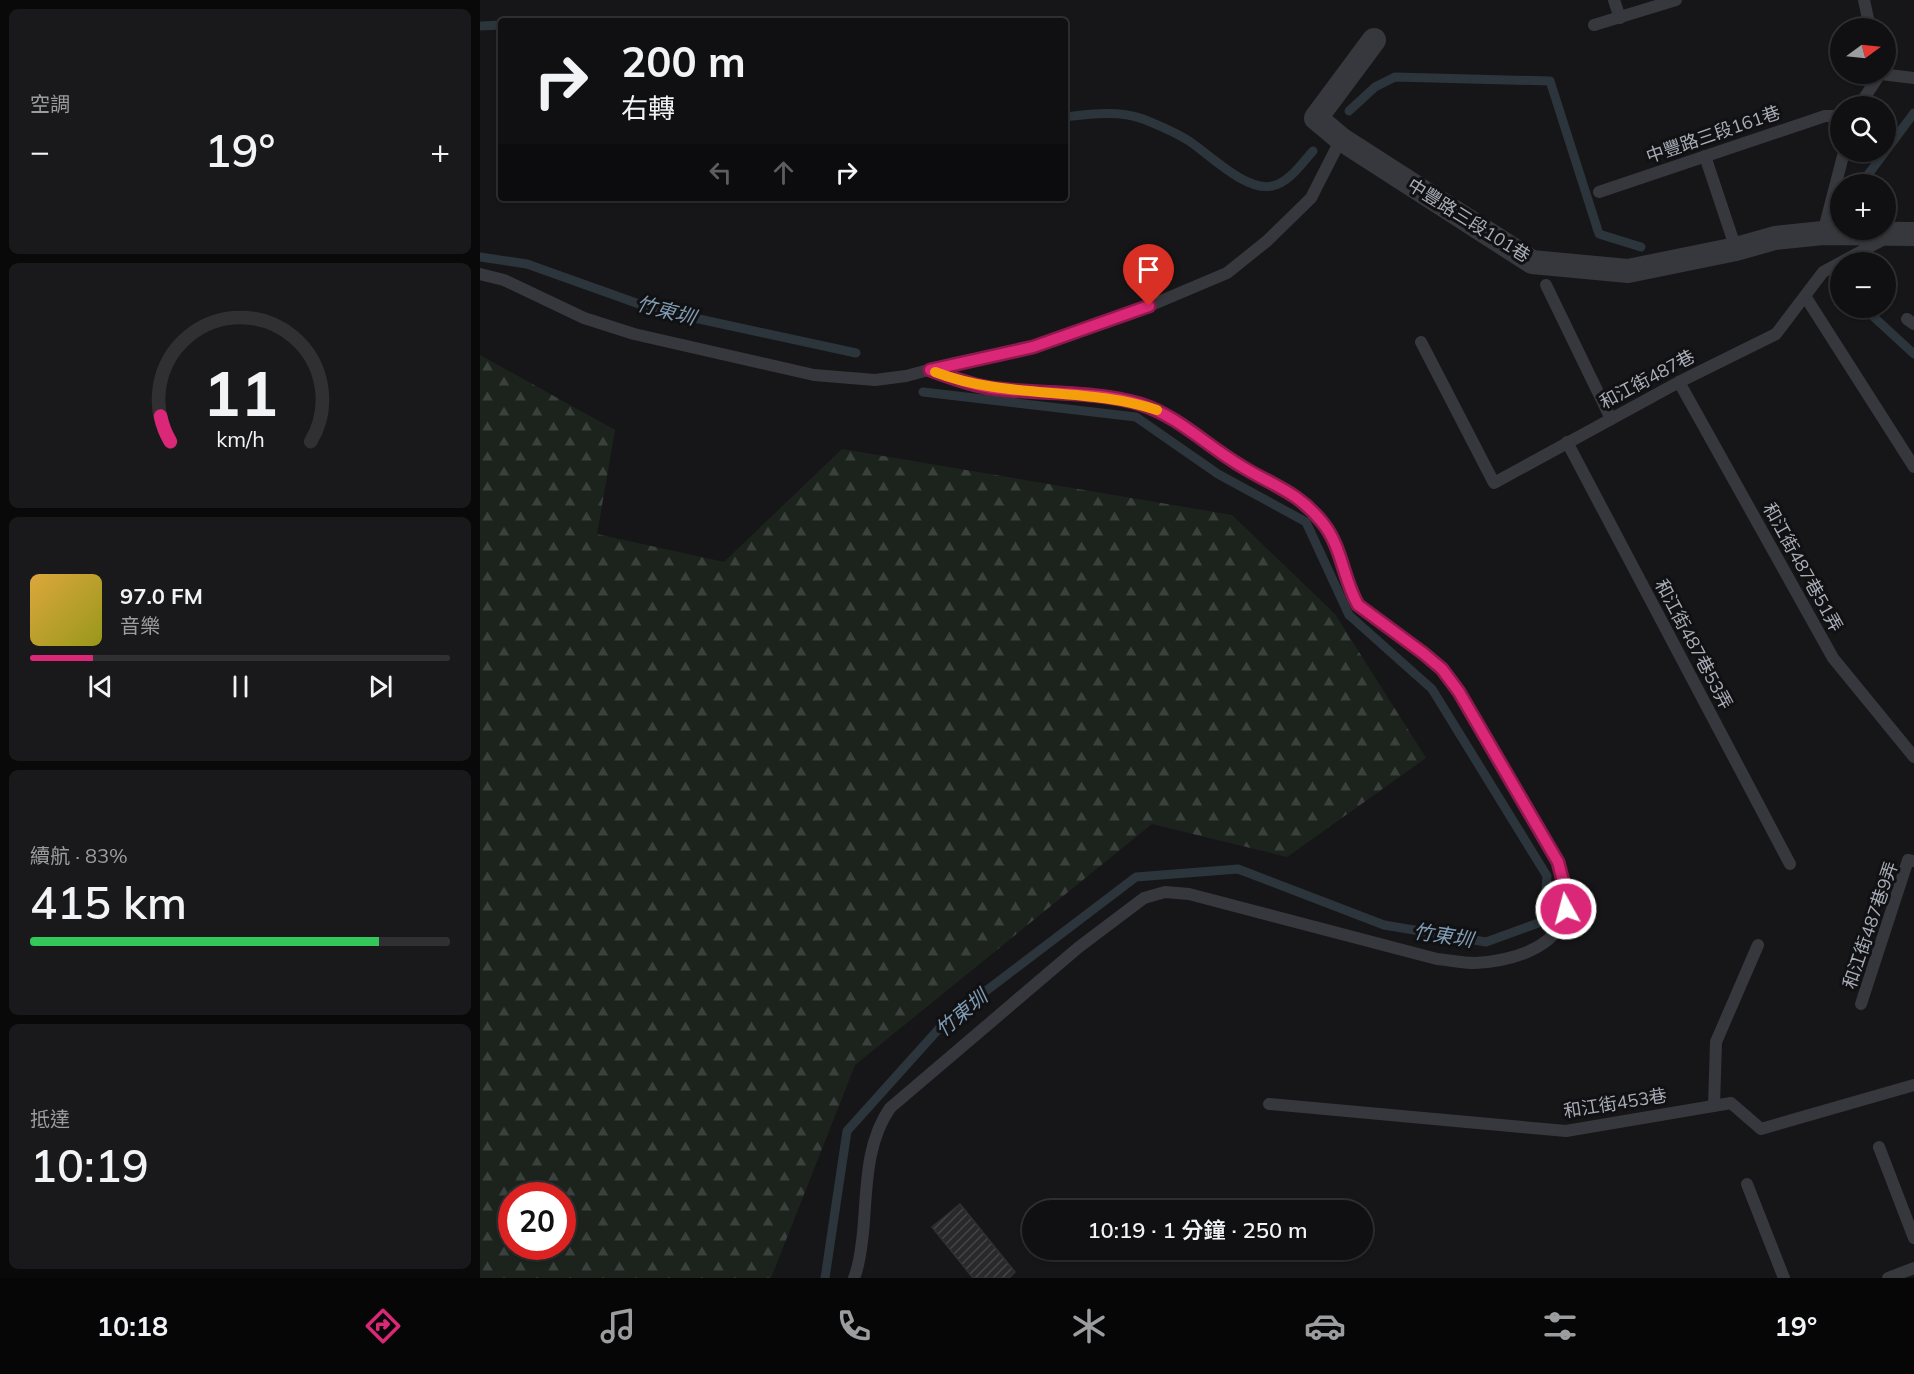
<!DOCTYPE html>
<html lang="zh-TW">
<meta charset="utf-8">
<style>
:root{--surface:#101012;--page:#19191b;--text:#f1f3f6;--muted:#9c9d9f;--line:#303032;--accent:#db2777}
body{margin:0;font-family:Mulish,"Noto Sans TC",sans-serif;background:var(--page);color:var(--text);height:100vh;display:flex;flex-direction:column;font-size:22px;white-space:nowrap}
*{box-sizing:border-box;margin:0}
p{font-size:20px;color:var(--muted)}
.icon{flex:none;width:33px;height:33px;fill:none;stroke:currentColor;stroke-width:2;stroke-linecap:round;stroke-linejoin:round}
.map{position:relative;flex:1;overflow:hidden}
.panel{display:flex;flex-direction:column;gap:9px;padding:9px;background:#09090a;width:480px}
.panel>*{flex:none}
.banner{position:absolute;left:18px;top:18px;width:570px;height:183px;border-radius:6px;box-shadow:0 2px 4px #0004,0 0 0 2px var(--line);background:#101012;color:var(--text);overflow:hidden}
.needle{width:39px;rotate:75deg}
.tools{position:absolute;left:1350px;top:18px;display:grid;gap:12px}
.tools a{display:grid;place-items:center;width:66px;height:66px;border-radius:50%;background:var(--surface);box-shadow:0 2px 4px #0004,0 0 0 2px var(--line);font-size:30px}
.speed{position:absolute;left:18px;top:1182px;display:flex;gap:12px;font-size:30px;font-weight:700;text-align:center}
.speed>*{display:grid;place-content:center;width:78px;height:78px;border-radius:50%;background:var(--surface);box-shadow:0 2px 4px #0004,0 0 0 2px var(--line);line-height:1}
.speed .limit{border:9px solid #d22;background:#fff;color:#111}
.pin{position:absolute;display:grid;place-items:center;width:51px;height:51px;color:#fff;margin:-62px -26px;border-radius:50% 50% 50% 0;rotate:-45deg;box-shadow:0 0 6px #0007}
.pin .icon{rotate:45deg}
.me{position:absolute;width:66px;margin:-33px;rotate:353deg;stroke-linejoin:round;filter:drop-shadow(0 0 4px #0008)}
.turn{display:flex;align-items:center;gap:21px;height:126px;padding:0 24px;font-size:27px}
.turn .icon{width:78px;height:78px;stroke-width:2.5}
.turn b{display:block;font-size:42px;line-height:51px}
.lanes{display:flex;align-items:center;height:57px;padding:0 24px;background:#0003;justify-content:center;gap:30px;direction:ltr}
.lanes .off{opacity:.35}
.big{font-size:45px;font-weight:600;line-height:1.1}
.panel .tile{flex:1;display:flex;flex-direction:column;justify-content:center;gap:9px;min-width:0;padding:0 21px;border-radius:9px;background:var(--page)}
.panel .dial{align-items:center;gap:0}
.dial svg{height:156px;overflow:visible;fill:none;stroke:var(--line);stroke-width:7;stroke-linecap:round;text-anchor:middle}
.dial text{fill:var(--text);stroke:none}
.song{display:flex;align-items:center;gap:18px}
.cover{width:72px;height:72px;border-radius:9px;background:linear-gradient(135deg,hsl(40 70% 55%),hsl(60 70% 35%))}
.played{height:6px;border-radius:3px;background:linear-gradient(90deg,var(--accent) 15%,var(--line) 15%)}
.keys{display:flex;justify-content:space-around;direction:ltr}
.heat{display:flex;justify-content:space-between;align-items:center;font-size:33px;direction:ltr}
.charge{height:9px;border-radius:4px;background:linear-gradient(90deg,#34c759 83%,var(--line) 0)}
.trip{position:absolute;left:542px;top:1200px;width:351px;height:60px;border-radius:30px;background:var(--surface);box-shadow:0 2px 4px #0004,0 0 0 2px var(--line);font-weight:600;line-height:60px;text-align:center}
.tab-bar{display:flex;height:96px;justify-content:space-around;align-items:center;background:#060607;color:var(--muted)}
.tab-bar .icon{width:42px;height:42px}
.tab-bar .active{color:var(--accent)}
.tab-bar b{font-size:27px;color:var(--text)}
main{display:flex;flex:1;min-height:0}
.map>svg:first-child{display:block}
.forest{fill:url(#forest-firs);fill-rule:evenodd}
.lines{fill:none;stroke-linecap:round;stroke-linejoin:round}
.stream{stroke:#2c353c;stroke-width:9}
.building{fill:url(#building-hatch);stroke:#303034;stroke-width:1.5}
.lane{stroke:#37383d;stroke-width:12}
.street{stroke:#37383d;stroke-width:24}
.route-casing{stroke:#8e194d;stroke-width:15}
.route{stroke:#db2777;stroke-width:10}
.slow{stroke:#f59e0b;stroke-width:10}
.labels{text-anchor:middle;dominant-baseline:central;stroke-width:6;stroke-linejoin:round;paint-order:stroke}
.street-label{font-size:18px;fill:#a8adb8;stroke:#111113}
.water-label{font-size:20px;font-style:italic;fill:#7f9bb3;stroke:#111113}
</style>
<main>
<section class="panel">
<div class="tile"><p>空調</p>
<div class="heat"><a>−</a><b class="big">19°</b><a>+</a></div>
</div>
<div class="tile dial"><svg viewBox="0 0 100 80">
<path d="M14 69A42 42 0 1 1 86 69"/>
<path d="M14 69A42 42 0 0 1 9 56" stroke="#db2777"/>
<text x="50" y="56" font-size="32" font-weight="700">11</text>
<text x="50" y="72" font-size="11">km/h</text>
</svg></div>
<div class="tile">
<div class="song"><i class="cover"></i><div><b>97.0 FM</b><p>音樂</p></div></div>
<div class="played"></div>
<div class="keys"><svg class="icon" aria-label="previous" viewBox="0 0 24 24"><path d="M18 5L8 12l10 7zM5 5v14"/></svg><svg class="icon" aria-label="pause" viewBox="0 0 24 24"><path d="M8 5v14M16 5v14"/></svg><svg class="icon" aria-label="next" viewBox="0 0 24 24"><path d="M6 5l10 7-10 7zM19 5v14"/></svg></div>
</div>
<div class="tile"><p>續航 · 83%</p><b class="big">415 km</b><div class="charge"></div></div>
<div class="tile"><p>抵達</p><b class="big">10:19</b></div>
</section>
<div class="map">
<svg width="1434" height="1278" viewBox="0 0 1434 1278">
<defs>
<pattern id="forest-firs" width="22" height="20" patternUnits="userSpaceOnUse" patternTransform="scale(1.5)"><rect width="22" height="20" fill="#1c231d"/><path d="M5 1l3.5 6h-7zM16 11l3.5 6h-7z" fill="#3a403c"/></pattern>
<pattern id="building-hatch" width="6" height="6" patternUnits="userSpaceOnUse" patternTransform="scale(1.5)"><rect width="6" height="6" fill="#29292c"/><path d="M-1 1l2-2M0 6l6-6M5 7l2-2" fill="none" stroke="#454548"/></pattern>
</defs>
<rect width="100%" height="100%" fill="#161618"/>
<path class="forest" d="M0,355L135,430L117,534L244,562L362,449L752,515L855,614L946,758L807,857L672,824L375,1065L291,1278H0ZM32,1196H82V1246H32Z"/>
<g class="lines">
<g class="stream">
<polyline points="0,26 21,25"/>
<polyline points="869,111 895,87 915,77 1070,81 1119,234 1161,247"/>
<path d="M585,117C610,114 639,110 663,119C678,125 695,132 709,141C729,154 766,192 792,186C809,183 822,163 833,151"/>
<polyline points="1381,184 1434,113"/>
<polyline points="0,257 47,264 173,309 376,353"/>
<polyline points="1384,308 1434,354"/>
<polyline points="345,1278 367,1131 465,1022 656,877 758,869 904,925 1006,942 1064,921 1067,876 952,689 869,615 826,522 738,474 656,417 443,392"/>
</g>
</g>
<polygon class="building" points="480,1204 535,1272 529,1278 493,1278 452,1227"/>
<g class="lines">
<g class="lane">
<polyline points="1134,0 1140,18"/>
<polyline points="1384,0 1390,28"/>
<polyline points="1114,25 1196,0"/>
<polyline points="1401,74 1434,78"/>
<polyline points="1379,106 1400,74"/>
<polyline points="1225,156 1256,249"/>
<polyline points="1119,192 1345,116 1360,116"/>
<polyline points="1343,233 1364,152"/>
<polyline points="0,274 24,280 104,318 154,334 334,375 395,380 426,376 471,364 553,347 650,314 747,273 787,241 831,198 861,139"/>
<polyline points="1066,285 1131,419"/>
<polyline points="1325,296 1434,467"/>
<polyline points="1427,319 1434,324"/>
<polyline points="941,342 1014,483 1199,382 1296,334 1343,272 1406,238"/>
<polyline points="1199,382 1353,658 1434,757"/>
<polyline points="1087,442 1310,864"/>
<polyline points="1381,1004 1428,860 1434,861"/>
<polyline points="789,1104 1086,1131 1251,1103 1281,1129 1434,1085"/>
<polyline points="1234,1106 1236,1042 1278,945"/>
<polyline points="1399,1147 1434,1238"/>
<polyline points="1267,1184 1304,1278"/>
<path d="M374,1278C380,1264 381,1248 383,1233C387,1190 385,1144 410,1108L599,947L664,898L685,892L709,894L957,959C969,960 982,963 995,963C1028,961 1077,950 1085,912C1089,896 1082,877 1078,862L979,692L962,669L943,653L878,605C863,579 862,546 842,522C817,491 793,486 761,467C727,446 698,416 660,404C613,390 560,395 511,388C490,385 470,377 450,370"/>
<polyline points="1408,1278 1434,1268"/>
</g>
<polyline class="street" points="894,40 836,118 861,139 1052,262 1148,271 1256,249 1295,238 1343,233 1434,234"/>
</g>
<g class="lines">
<g class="route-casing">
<path id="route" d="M669,306L553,347L450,370C470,377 490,385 511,388C560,395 613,390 660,404C698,416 727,446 761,466C793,486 817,491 842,522C862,546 863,579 878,605L943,653L962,669L979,692L1078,862L1084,885L1086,909"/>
</g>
<use href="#route" class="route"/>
<path class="slow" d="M455,372C527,400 605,386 677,410"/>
</g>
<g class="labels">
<g class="street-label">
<text transform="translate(1233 134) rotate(-19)">中豐路三段161巷</text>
<text transform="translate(989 220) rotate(32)">中豐路三段101巷</text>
<text transform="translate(1167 379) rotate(-28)">和江街487巷</text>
<text transform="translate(1323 567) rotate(61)">和江街487巷51弄</text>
<text transform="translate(1214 644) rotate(62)">和江街487巷53弄</text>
<text transform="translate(1390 925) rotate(-71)">和江街487巷9弄</text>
<text transform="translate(1135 1103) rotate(-9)">和江街453巷</text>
</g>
<g class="water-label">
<text transform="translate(186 310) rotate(15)">竹東圳</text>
<text transform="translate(963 935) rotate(9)">竹東圳</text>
<text transform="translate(481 1013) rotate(-40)">竹東圳</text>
</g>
</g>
</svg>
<div class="tools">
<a><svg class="needle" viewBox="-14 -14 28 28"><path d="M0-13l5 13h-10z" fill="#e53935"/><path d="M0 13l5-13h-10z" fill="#9c9d9f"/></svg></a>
<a><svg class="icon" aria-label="search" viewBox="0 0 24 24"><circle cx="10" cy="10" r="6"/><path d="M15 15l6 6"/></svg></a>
<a>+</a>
<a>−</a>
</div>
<div class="speed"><div class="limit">20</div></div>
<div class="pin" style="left:669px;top:306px;background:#d93025"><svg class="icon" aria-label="arrive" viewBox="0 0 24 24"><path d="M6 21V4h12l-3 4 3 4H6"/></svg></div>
<svg class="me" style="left:1086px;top:909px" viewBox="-20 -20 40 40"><circle r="17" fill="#db2777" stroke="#fff" stroke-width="3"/><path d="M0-11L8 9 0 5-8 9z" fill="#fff"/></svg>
<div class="trip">10:19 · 1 分鐘 · 250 m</div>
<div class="banner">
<div class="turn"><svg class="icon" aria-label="right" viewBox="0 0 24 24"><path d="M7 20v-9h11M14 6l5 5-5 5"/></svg><div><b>200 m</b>右轉</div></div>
<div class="lanes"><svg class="icon off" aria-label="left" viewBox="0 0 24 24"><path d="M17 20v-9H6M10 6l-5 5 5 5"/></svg><svg class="icon off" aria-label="ahead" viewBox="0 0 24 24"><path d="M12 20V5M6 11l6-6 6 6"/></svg><svg class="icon" aria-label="right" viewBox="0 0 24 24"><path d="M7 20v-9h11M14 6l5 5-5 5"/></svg></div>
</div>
</div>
</main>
<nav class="tab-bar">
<b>10:18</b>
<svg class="icon active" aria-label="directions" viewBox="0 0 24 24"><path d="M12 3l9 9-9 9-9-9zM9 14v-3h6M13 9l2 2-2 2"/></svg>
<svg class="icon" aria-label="music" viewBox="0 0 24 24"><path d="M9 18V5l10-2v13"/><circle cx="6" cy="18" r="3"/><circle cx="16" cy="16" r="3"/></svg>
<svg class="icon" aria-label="phone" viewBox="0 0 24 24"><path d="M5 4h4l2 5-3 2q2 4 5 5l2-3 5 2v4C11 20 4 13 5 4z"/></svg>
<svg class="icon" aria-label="climate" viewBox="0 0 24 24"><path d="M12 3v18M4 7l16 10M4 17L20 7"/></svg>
<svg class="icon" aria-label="car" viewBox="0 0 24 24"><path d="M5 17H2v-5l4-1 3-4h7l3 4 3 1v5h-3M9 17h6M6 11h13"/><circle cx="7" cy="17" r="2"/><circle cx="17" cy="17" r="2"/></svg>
<svg class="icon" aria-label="filters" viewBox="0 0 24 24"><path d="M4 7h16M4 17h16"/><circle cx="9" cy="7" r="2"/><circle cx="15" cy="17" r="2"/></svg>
<b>19°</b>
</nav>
